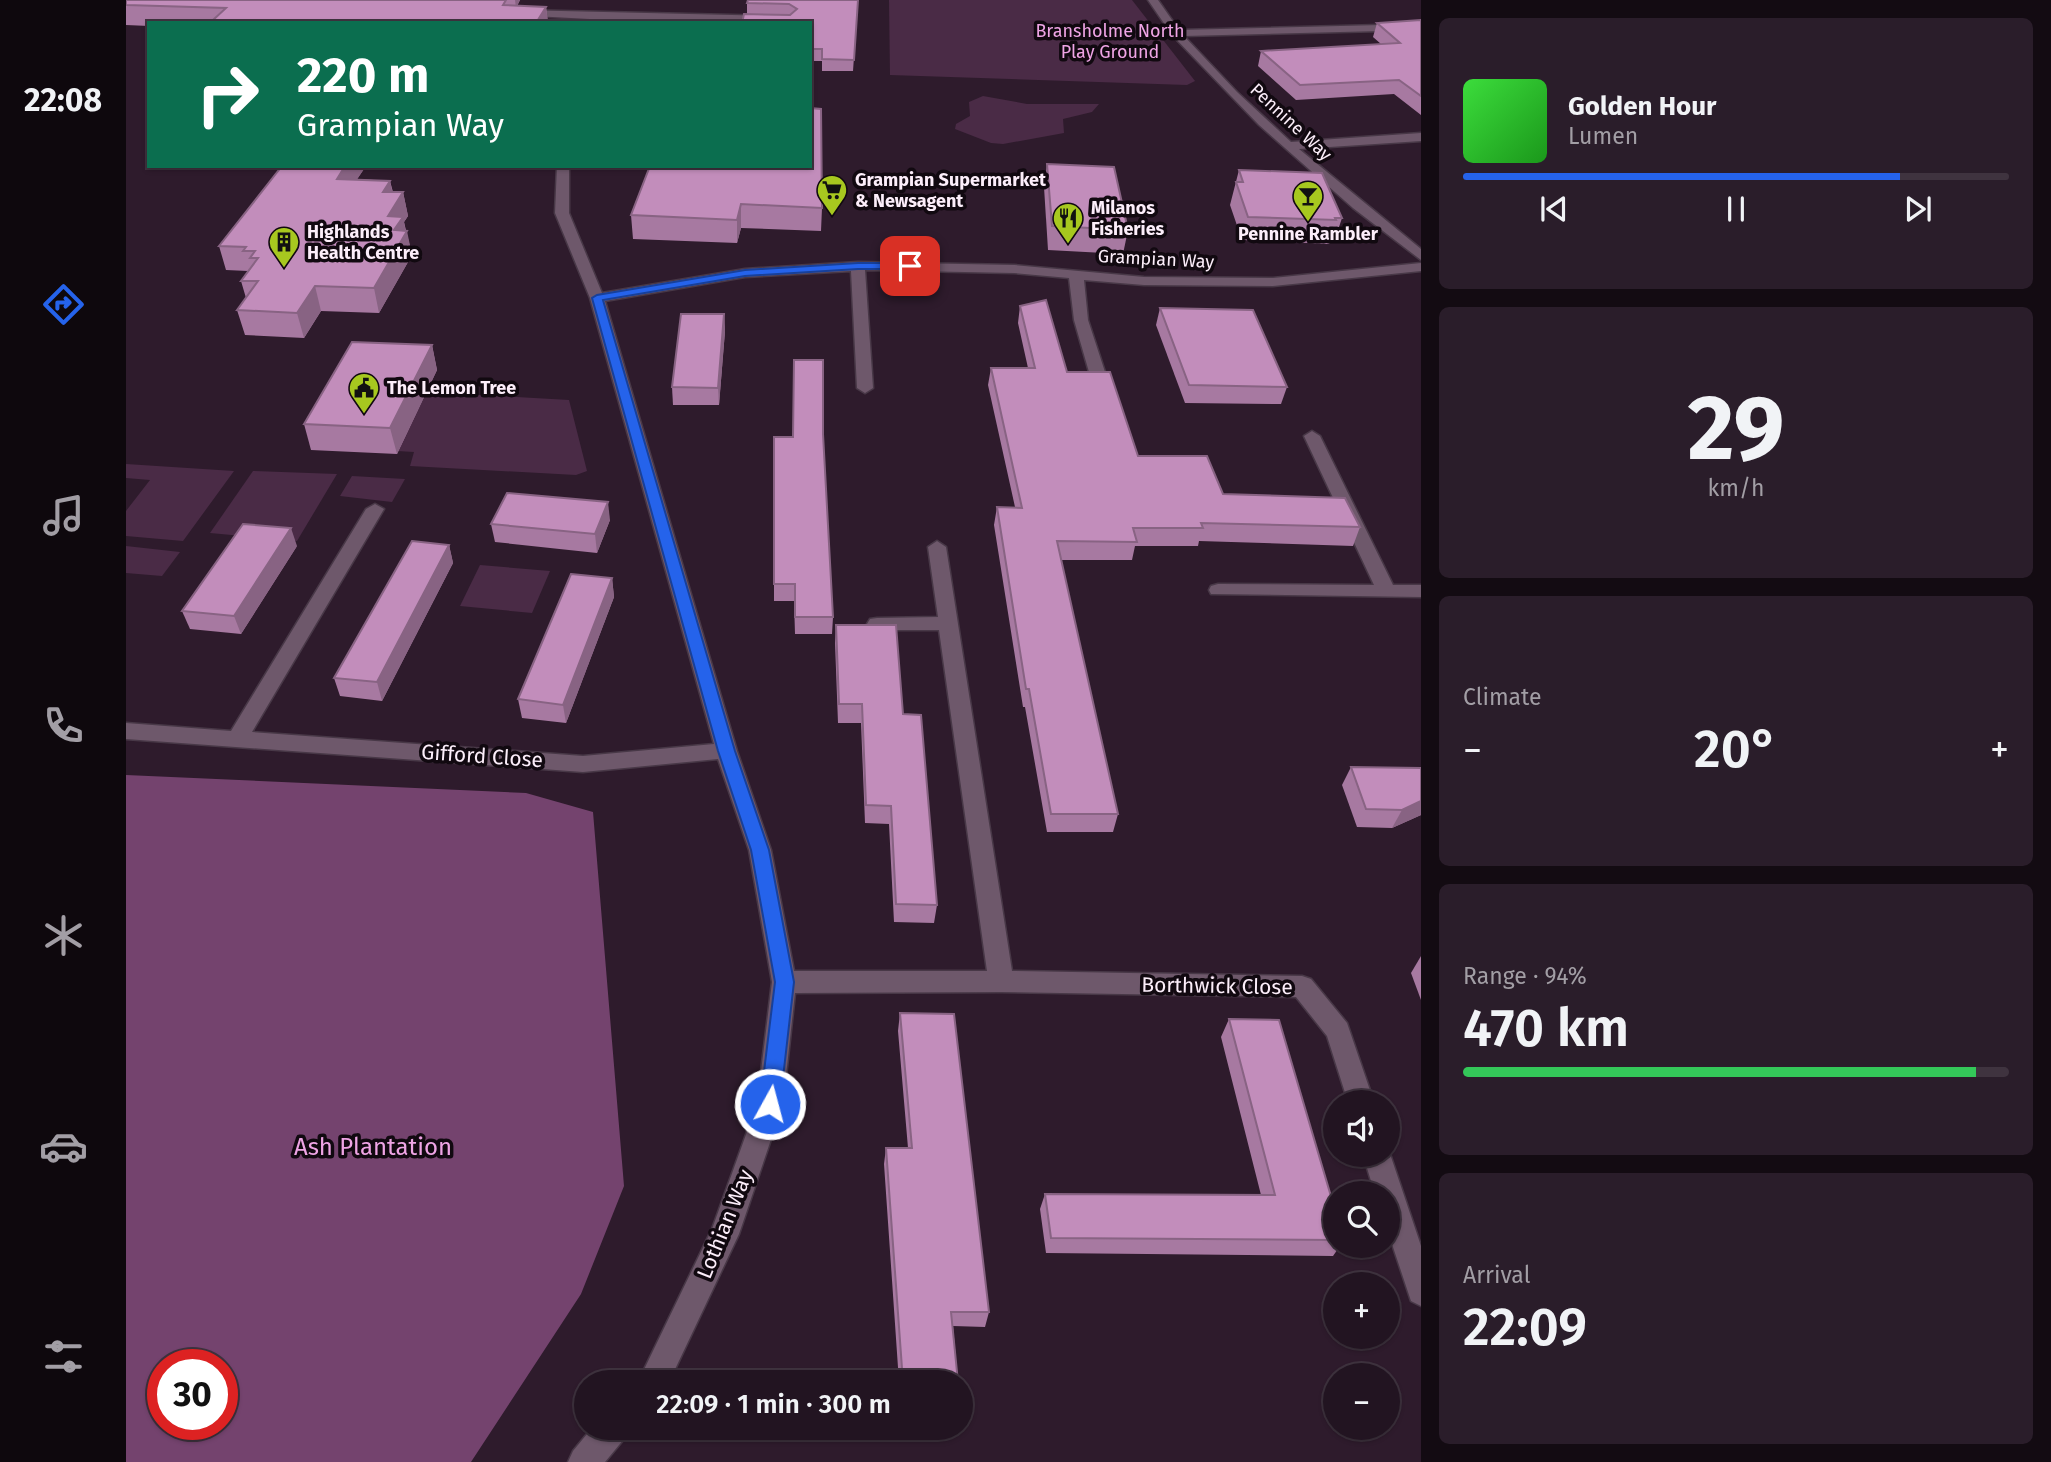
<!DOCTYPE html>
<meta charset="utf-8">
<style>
:root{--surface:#221421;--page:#2a1d2a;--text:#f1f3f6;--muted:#a29ea5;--line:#3f333f;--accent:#2563eb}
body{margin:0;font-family:"Fira Sans",sans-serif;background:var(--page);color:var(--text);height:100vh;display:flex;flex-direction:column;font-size:26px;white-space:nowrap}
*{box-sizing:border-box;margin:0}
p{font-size:23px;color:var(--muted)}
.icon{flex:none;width:38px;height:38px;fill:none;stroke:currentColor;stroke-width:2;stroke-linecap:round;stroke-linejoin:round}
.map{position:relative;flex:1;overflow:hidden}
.side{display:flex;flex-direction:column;gap:18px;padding:18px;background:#130b12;width:630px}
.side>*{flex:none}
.guide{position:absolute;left:21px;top:21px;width:665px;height:147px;border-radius:0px;box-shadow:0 2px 5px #0004,0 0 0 2px var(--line);background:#0b6e4f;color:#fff;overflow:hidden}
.fabs{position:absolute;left:1197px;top:1090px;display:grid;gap:14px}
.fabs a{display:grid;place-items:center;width:77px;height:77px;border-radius:50%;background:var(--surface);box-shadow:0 2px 5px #0004,0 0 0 2px var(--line);font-size:35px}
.speed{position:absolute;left:21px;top:1349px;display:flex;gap:14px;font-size:35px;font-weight:700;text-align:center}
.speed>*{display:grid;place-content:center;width:91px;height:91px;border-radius:50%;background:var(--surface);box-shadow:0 2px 5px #0004,0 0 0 2px var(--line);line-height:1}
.speed .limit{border:10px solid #d22;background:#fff;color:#111}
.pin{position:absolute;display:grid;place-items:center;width:60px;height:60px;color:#fff;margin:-30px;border-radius:14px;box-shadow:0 4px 10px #0006}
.me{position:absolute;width:77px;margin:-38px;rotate:7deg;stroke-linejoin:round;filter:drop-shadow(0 0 5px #0008)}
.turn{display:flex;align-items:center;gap:24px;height:147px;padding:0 35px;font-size:32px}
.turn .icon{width:91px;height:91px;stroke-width:2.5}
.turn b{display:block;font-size:49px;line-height:60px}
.big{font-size:52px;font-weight:600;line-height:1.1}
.side .tile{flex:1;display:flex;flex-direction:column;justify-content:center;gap:10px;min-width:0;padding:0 24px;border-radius:10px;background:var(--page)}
.side .dial{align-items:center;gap:0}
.dial b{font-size:91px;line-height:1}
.song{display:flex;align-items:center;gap:21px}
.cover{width:84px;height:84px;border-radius:10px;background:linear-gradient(135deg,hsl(120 70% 55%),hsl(120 70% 35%))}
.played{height:7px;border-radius:4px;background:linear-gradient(90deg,var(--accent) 80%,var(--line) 80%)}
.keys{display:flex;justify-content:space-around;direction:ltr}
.heat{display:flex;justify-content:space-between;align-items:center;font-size:38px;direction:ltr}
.charge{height:10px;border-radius:5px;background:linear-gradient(90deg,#34c759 94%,var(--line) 0)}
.trip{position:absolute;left:448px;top:1370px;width:399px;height:70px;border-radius:35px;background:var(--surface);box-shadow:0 2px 5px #0004,0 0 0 2px var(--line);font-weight:600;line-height:70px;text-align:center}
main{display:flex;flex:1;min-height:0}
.menu{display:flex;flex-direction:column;width:126px;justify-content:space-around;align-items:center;background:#0e080d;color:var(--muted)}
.menu .icon{width:49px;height:49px}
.menu .active{color:var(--accent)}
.menu b{font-size:32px;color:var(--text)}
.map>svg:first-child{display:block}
.green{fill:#4a2b46}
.forest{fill:#74436e;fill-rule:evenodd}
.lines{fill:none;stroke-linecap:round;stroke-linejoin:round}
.minor-casing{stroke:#483847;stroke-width:3}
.minor{fill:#6e586b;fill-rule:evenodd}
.wall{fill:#a779a1}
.shaded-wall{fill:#886383}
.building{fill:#c28dbb;stroke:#886383;stroke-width:2}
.route{fill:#2563eb;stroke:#184099;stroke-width:2}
.labels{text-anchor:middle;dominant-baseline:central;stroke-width:7;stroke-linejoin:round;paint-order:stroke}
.far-park-label{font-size:18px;fill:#efa4e5;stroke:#110910}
.far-street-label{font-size:18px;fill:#fceefa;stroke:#110910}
.far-poi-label{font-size:18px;font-weight:bold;fill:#fceefa;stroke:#110910;text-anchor:start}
.street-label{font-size:21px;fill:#fceefa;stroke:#110910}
.near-park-label{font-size:24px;fill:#efa4e5;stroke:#110910}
</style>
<main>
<nav class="menu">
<b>22:08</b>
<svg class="icon active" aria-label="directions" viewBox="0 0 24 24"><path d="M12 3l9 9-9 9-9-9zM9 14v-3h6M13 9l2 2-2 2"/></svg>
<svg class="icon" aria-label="music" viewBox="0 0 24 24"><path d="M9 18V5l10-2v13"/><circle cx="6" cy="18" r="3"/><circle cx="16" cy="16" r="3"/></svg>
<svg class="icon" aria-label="phone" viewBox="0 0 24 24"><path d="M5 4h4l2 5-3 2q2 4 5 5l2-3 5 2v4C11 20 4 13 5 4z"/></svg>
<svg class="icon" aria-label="climate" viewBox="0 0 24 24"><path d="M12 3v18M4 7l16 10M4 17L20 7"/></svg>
<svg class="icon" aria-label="car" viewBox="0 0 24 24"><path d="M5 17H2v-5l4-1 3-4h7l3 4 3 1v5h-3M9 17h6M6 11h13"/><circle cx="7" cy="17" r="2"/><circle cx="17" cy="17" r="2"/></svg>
<svg class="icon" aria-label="filters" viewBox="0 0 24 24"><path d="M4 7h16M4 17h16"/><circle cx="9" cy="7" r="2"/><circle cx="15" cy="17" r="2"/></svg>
</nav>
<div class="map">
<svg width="1295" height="1462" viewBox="0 0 1295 1462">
<rect width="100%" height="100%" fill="#2e1b2c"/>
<g class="green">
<polygon points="763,0 1006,0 1069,81 1061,85 764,75"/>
<polygon points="857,96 901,104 973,104 966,112 937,119 938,133 877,144 865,143 829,129 830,124 844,116 843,102"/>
<polygon points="301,392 443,400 461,471 450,475 284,466 288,452 271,451"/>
<polygon points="0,464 108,471 57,541 0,536 0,511 24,480 0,478"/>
<polygon points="127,471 211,474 171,541 84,533"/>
<polygon points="226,476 279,479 266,502 214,496"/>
<polygon points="0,546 54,552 36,576 0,573"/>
<polygon points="354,565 424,571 406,613 334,606"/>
</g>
<path class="forest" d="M0,775L400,793L467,812L498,1186L455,1294L345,1462H0ZM37,1365H96V1424H37Z"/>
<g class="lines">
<g class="minor-casing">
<g id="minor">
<polygon points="1022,0 1032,0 1053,30 1295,24 1295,30 1058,36 1111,92 1165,142 1295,133 1295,141 1173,149 1295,249 1295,260 1227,208 1133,125 1046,35"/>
<polygon points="393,10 644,16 649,19 644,22 482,20 389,15 388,13"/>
<polygon points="431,166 443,166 443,213 476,293 619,269 732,262 888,265 1018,277 1147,278 1295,263 1295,271 1147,286 1018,285 958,280 962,320 979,372 971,377 963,372 948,320 943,278 888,273 739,270 747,388 739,393 731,388 725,271 619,277 479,301 611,751 645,850 668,971 861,971 813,630 751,630 744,629 741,624 744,619 751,618 812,617 802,547 811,541 820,547 886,971 1176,976 1185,979 1221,1023 1248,1102 1222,1102 1201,1036 1170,997 875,992 669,993 657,1104 613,1234 543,1382 512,1382 586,1229 631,1104 646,982 623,850 592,759 457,772 0,739 0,723 105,731 240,509 249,504 258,509 126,732 457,756 588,744 464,298 429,213"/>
<polygon points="1186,431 1194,436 1267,585 1295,585 1295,597 1085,594 1083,590 1085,586 1092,584 1248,585 1178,436"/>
<polygon points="1262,1148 1295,1246 1295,1306 1285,1301 1262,1232 1262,1194 1249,1194 1237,1155 1262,1155"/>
<polygon points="466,1428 503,1428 498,1439 479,1462 442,1462 447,1451"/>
</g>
</g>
<use href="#minor" class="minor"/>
</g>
<g class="wall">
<polygon points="0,0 394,0 391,6 420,7 422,23 23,23 23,26 0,25"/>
<polygon points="732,0 727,71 696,71 696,61 684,61 684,23 621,14 621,3"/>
<polygon points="1295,20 1295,115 1268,94 1170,100 1132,66 1135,51 1255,44 1247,37 1251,23"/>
<polygon points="921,164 1002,230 997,254 922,250 918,187"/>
<polygon points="156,166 240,166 231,179 264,181 267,192 277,192 282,216 278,222 286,255 253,313 195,311 178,338 119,335 111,310 120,298 115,281 122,271 100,270 93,246"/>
<polygon points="524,166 696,208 695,231 615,228 611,243 507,239 505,215"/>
<polygon points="1113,170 1216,218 1208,242 1204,242 1203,244 1116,240 1104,205"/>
<polygon points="894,306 941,372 1012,456 1097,494 1234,527 1227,546 1073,541 1072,546 1009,546 1006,560 935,560 992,814 987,832 921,832 899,707 897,707 868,525 871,507 889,507 862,385 865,368 902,368 892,323"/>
<polygon points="1034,308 1161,387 1155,404 1059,403 1030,325"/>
<polygon points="598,314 599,331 593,405 547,405 546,387"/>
<polygon points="306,345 311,370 271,454 185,450 178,424"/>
<polygon points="648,437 667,437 707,617 706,634 669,634 668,601 648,601"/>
<polygon points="484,520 471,553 369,542 365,524"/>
<polygon points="323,545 327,563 256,701 214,696 208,678"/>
<polygon points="171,546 115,634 64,629 56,611"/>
<polygon points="486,578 488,597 440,723 396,718 392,699"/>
<polygon points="710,625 777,714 811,905 808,923 768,922 763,824 739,823 735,723 712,723 709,643"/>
<polygon points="1225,767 1295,768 1295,815 1266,828 1231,827 1216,785"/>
<polygon points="1295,956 1295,1000 1285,973"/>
<polygon points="774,1013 863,1312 859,1327 827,1326 832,1382 773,1382 758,1164 760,1148 782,1148 772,1031"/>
<polygon points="1103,1019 1209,1210 1209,1246 1214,1246 1207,1256 920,1253 914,1209 919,1194 1135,1195 1095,1037"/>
</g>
<g class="shaded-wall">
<polygon points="389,0 394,0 390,8"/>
<polygon points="420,7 422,23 410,23"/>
<polygon points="219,166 240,166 216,202 211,179"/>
<polygon points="264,181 269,204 257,192"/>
<polygon points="277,192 282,216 278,222 280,233 281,231 286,255 253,313 248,288 262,216"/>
<polygon points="615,204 615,228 611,243 611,220"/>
<polygon points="189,286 195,311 178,338 171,313"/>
<polygon points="598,314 599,331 593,405 592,388"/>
<polygon points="306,345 311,370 271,454 264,428"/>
<polygon points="482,502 484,520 471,553 469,534"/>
<polygon points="165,528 171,546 115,634 108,616"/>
<polygon points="323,545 327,563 256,701 251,682"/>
<polygon points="486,578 488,597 440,723 437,705"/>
<polygon points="1295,801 1295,815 1266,828 1276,810"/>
</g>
<g class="building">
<polygon points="0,0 380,0 377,5 420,7 410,23 120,23 86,21 100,8 0,5"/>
<polygon points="622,0 732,0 728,60 696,59 696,49 684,49 684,23 616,23 618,14 664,15 671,9 663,4 621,3"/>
<polygon points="1295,20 1295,96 1273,80 1174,85 1135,51 1274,43 1251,23"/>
<polygon points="684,108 695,109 696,208 615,204 611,220 505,215 524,166 684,166"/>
<polygon points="921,164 988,167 1002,230 926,226"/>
<polygon points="156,166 219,166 211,179 264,181 257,192 277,192 262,216 277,217 268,230 281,231 248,288 189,286 171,313 111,310 132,281 115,281 132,258 124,258 129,251 117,251 120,247 93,246"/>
<polygon points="1113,170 1196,173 1216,218 1209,218 1210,220 1122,217 1110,182 1117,182"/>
<polygon points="920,300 941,372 984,372 1012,456 1081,456 1097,494 1219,498 1234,527 1075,523 1077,528 1007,528 1011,542 931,541 992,814 925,814 903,689 900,689 871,507 896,508 865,368 909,368 894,306"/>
<polygon points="1034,308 1127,310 1161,387 1063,385"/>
<polygon points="555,314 598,314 592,388 546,387"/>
<polygon points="226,342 306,345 264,428 178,424"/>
<polygon points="668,360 697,360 697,434 707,617 669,617 669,584 648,584 648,437 667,437"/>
<polygon points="381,493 482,502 469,534 365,524"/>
<polygon points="117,524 165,528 108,616 56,611"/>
<polygon points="286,541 323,545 251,682 208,678"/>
<polygon points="445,574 486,578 437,705 392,699"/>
<polygon points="710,625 770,625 777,714 795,715 811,905 770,904 765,806 740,805 736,704 713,704"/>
<polygon points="1225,767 1295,768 1295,801 1276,810 1240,809"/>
<polygon points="774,1013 828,1014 863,1312 825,1312 832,1382 777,1382 760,1148 786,1148"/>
<polygon points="1103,1019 1153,1020 1209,1210 1209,1240 925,1238 919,1194 1149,1195"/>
</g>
<polygon class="route" points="732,263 784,263 790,266 784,269 732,269 619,276 477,300 609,751 643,850 668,982 654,1104 651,1111 644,1113 636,1111 634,1104 649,982 625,850 592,751 466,298 471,295 619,270"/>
<defs>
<g id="supermarket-pin" transform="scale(1.575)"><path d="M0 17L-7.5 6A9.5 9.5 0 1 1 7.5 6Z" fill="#a7c81f" stroke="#110910"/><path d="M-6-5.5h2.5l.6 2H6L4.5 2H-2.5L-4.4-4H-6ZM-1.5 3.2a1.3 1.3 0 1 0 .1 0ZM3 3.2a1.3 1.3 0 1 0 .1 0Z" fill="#111"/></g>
<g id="bar-pin" transform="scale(1.575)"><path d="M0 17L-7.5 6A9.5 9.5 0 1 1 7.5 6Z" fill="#a7c81f" stroke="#110910"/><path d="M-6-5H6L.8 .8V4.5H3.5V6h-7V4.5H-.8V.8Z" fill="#111"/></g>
<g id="restaurant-pin" transform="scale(1.575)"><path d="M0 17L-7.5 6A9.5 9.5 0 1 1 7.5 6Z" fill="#a7c81f" stroke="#110910"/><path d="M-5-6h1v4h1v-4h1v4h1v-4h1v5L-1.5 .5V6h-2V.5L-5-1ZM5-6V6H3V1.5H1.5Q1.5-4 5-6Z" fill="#111"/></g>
<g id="building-pin" transform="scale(1.575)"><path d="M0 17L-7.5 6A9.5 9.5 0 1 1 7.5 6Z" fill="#a7c81f" stroke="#110910"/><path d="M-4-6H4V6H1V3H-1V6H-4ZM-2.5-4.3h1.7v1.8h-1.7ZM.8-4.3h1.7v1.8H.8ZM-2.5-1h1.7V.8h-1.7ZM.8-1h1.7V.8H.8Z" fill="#111"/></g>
<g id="civic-pin" transform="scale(1.575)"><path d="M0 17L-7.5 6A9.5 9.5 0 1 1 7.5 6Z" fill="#a7c81f" stroke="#110910"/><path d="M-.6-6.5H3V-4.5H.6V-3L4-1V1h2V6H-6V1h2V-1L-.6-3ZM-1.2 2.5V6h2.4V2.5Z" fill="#111"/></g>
</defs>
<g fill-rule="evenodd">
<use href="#supermarket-pin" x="706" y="190"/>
<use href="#bar-pin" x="1182" y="196"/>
<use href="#restaurant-pin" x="942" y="218"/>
<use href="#building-pin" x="158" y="242"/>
<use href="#civic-pin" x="238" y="388"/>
</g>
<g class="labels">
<g class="far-park-label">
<text x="984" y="31">Bransholme North<tspan x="984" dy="21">Play Ground</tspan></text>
</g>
<g class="far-street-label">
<text transform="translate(1165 122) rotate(43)">Pennine Way</text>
<text transform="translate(1030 259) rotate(3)">Grampian Way</text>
</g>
<g class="far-poi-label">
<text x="729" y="180">Grampian Supermarket<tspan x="729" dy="21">&amp; Newsagent</tspan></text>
<text x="965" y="208">Milanos<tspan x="965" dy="21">Fisheries</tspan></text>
<text x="181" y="232">Highlands<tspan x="181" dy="21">Health Centre</tspan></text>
<text x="1182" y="234" text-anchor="middle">Pennine Rambler</text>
<text x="261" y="388">The Lemon Tree</text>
</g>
<g class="street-label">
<text transform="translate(356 756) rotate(4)">Gifford Close</text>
<text transform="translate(1091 986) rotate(1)">Borthwick Close</text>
<text transform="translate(599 1224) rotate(-68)">Lothian Way</text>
</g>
<g class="near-park-label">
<text x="247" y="1147">Ash Plantation</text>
</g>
</g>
</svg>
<div class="fabs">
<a><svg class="icon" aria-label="sound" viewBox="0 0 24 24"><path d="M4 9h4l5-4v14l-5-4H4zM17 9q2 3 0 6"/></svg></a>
<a><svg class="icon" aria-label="search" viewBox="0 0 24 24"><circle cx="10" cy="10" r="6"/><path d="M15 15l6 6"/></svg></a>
<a>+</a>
<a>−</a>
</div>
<div class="speed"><div class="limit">30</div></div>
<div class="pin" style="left:784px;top:266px;background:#d93025"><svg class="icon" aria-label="arrive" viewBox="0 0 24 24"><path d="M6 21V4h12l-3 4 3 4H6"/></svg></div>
<svg class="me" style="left:644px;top:1104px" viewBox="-20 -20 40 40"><circle r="17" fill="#2563eb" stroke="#fff" stroke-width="3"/><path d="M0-11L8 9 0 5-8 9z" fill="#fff"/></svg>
<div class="trip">22:09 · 1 min · 300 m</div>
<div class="guide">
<div class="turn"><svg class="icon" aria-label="right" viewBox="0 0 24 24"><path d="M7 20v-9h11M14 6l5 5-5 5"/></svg><div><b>220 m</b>Grampian Way</div></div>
</div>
</div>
<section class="side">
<div class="tile">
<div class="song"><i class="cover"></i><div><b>Golden Hour</b><p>Lumen</p></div></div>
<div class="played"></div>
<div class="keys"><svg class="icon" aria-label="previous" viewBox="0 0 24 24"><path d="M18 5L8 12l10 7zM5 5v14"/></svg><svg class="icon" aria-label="pause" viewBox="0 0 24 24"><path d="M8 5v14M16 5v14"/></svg><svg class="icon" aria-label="next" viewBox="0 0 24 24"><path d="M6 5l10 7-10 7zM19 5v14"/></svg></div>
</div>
<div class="tile dial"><b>29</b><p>km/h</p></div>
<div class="tile"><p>Climate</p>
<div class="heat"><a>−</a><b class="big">20°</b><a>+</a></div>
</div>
<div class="tile"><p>Range · 94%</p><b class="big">470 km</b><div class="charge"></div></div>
<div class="tile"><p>Arrival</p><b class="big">22:09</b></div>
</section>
</main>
